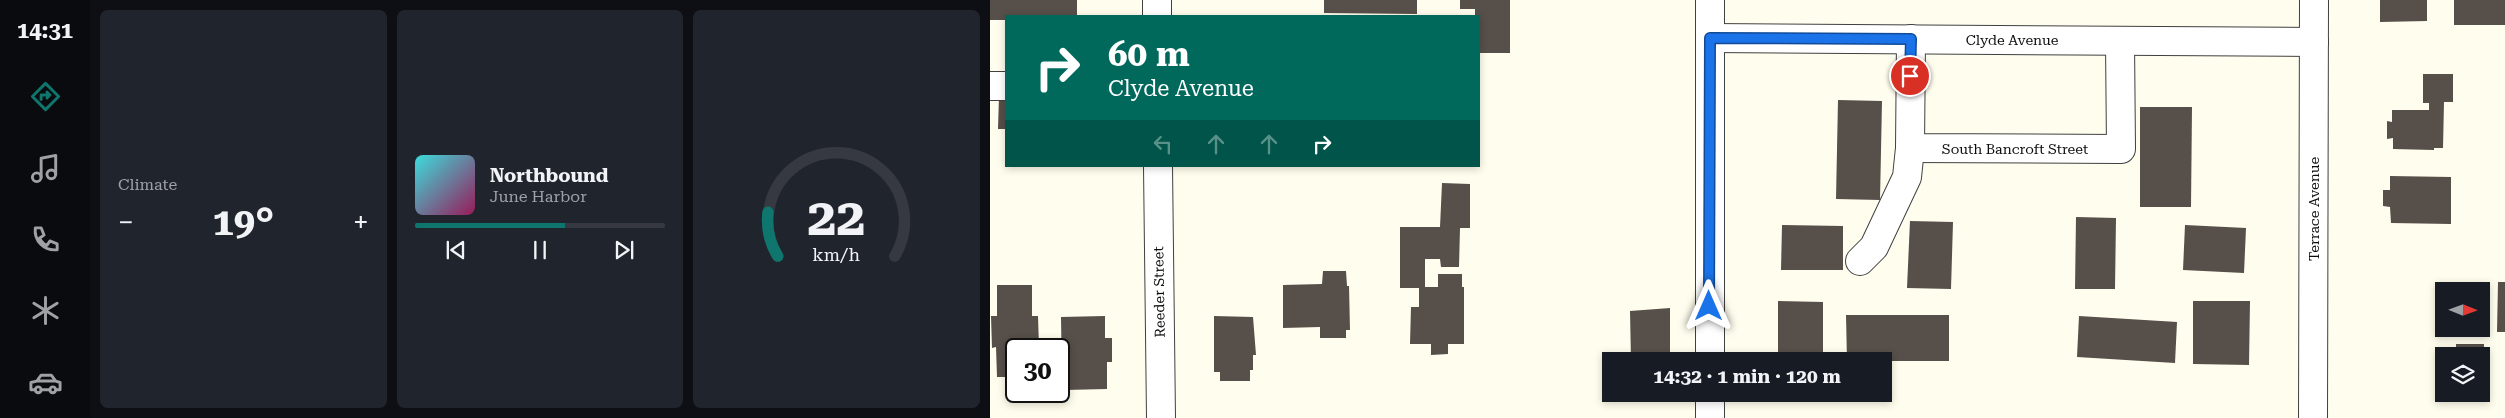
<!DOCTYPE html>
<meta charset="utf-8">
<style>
:root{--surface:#171b24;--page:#20242c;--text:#f1f3f6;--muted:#9ea1a6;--line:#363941;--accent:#0f766e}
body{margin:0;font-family:"Roboto Serif",serif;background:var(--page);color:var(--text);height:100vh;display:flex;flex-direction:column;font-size:19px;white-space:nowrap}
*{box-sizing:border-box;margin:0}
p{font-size:16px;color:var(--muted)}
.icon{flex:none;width:28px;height:28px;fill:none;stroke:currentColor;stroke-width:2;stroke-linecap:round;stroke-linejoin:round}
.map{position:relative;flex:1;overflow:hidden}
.details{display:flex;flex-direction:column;gap:10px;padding:10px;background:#0d0f14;width:900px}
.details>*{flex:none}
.top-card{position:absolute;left:15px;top:15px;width:475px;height:152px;border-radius:0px;box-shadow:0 2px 8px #0003;background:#00695c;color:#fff;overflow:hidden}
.needle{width:32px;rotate:91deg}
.buttons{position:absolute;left:1445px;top:282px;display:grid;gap:10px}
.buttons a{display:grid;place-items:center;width:55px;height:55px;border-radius:0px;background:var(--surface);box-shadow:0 2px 8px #0003;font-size:25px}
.speed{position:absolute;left:15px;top:338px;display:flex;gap:10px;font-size:25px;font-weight:700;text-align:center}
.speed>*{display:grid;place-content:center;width:65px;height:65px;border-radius:50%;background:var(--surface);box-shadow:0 2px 8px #0003;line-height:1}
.speed .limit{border:2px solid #111;border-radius:8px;background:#fff;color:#111}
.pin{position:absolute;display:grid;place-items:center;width:42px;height:42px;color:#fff;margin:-21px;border:2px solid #fff;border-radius:50%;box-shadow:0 1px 5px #0007}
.me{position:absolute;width:55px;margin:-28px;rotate:0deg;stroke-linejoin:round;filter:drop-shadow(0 0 4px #0008)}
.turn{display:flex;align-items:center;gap:18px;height:105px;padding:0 20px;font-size:22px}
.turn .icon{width:65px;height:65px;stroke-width:2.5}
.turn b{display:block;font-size:35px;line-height:42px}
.lanes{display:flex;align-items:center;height:48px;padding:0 20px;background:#0003;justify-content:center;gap:25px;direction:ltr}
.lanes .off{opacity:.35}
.big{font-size:38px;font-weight:700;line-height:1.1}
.details .widget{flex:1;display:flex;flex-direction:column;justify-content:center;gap:8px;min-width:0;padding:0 18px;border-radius:8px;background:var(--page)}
.details .dial{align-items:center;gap:0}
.dial svg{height:130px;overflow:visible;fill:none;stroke:var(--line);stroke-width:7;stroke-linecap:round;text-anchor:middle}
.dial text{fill:var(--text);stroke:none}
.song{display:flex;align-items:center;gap:15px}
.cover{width:60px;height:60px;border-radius:8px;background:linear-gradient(135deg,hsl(180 70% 55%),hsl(330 70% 35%))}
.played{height:5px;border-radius:2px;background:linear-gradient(90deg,var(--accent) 60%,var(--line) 60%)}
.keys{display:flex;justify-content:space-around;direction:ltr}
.heat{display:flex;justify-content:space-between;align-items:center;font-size:28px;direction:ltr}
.details .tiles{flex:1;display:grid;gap:10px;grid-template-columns:repeat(3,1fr)}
.trip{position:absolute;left:612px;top:352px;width:290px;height:50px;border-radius:0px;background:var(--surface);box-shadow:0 2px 8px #0003;font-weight:700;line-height:50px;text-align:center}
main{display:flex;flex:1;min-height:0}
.tabs{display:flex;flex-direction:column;width:90px;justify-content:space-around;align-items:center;background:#090b0e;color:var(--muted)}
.tabs .icon{width:35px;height:35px}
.tabs .active{color:var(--accent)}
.tabs b{font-size:22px;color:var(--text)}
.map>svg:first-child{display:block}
.building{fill:#574f49}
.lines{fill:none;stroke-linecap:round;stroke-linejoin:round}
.minor-casing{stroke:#404040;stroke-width:30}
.minor{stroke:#fff;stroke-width:28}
.route-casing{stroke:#114b97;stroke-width:12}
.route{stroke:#1a73e8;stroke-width:9}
.labels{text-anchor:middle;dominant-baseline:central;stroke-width:5;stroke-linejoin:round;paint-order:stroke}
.street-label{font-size:14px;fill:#0d0d0d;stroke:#fff}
</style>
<main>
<nav class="tabs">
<b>14:31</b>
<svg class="icon active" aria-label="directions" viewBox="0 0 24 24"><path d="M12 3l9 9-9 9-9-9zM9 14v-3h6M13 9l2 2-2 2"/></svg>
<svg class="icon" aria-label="music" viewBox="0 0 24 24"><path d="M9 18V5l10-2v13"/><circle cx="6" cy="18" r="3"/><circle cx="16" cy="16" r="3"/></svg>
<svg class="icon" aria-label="phone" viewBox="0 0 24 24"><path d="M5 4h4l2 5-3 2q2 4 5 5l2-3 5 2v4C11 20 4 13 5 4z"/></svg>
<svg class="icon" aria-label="climate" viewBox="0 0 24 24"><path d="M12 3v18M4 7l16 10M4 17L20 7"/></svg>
<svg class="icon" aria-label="car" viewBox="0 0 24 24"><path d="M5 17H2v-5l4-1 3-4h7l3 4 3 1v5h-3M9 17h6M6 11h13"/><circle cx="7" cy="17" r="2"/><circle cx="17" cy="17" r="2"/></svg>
</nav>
<section class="details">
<div class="tiles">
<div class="widget"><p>Climate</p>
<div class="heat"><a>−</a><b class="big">19°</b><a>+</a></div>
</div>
<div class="widget">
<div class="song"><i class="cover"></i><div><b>Northbound</b><p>June Harbor</p></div></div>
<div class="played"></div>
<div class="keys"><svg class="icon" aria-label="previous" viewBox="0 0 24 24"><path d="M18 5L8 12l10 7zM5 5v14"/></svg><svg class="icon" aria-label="pause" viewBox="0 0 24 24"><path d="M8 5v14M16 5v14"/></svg><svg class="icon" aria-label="next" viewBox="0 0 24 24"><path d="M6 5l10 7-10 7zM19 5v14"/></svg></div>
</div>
<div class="widget dial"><svg viewBox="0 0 100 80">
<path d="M14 69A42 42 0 1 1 86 69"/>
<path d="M14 69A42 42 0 0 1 8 42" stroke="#0f766e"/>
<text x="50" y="56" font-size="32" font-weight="700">22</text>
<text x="50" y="72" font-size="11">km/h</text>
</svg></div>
</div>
</section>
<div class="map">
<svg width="1515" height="418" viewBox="0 0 1515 418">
<rect width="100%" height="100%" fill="#fffded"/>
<g class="building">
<polygon points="0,0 87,0 87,16 16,16 16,20 0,20"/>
<polygon points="334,0 427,0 427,14 334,13"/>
<polygon points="470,0 520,0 520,53 489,53 489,16 485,16 485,9 470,9"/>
<polygon points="1390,0 1437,0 1437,21 1390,22"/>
<rect x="1464" y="0" width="51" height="25"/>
<polygon points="1433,74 1463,74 1463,102 1454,102 1453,148 1444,148 1444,150 1403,149 1403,138 1397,139 1397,121 1402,122 1402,110 1439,110 1439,103 1433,103"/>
<polygon points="9,96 16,96 16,129 8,129"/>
<polygon points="848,100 892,101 890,200 846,199"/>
<polygon points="1150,107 1202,107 1201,207 1150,207"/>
<polygon points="1400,176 1461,177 1461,224 1401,223 1400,207 1393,206 1393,190 1400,190"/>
<polygon points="452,183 480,184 480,228 470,228 469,267 451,267 450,259 435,259 435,287 448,287 448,274 472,274 472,287 474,287 474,344 458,344 458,354 441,355 441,344 420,344 421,307 429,307 429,288 410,288 410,227 450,227"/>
<polygon points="1086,217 1126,218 1125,289 1085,289"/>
<polygon points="920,221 963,222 961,289 917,288"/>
<polygon points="792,225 853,226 853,270 791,270"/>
<polygon points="1195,225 1256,228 1254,273 1193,270"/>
<polygon points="333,271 356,271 357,286 359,286 360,330 356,330 356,338 330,338 330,327 293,328 293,285 332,284"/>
<polygon points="1508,282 1515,282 1515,332 1507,332"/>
<polygon points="7,285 42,285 42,316 48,316 49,347 26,349 26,377 7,377 6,347 2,348 1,316 7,316"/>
<polygon points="788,301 833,302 833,359 788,359"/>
<polygon points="1203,301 1260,301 1259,365 1203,364"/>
<polygon points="680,308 680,361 641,361 640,311"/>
<polygon points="856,315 959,315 959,361 857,361"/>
<polygon points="115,316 115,338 122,338 122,362 117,362 117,389 75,390 75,380 72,380 71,317"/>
<polygon points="224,316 263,317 266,355 263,355 263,370 260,370 260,381 230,381 230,372 224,372"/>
<polygon points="1089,316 1187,322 1185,363 1087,357"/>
<polygon points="1466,344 1494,344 1494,390 1491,390 1491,356 1466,356"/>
<rect x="1469" y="394" width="14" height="4"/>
</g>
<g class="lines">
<g class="minor-casing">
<g id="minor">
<polyline points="167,0 167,16"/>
<polyline points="720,0 720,361"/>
<polyline points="720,38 1324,42"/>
<polyline points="921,39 920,148 1131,149 1130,41"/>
<polyline points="0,86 16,86"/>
<polyline points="168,166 171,418"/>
<polyline points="870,261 884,247 917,177 920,148"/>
<polyline points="720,394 720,418"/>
<polyline points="1323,418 1324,0"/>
</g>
</g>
<use href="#minor" class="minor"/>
</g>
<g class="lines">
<g class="route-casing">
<polyline id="route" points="719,306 720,38 921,39 920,76"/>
</g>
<use href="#route" class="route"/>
</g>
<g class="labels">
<g class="street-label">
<text x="1022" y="40">Clyde Avenue</text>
<text x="1025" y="149">South Bancroft Street</text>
<text transform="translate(1324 209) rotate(-90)">Terrace Avenue</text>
<text transform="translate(169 292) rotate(-91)">Reeder Street</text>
</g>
</g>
</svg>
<div class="buttons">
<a><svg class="needle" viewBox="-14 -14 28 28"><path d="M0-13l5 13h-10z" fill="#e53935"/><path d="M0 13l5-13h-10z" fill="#9ea1a6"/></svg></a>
<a><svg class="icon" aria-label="layers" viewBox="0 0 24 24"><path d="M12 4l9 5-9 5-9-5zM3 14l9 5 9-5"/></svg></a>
</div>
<div class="speed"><div class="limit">30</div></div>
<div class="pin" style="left:920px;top:76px;background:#d93025"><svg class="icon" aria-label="arrive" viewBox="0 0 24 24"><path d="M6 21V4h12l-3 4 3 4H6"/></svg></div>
<svg class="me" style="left:719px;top:306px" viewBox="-20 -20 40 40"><path d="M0-17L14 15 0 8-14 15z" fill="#1a73e8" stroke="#fff" stroke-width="4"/></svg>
<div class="trip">14:32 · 1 min · 120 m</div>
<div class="top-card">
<div class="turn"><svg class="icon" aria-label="right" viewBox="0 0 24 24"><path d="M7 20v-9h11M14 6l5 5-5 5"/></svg><div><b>60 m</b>Clyde Avenue</div></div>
<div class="lanes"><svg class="icon off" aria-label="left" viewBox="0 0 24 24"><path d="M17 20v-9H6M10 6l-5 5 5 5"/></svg><svg class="icon off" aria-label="ahead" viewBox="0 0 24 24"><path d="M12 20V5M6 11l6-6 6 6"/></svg><svg class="icon off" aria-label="ahead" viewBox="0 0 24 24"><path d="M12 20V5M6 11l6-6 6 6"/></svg><svg class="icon" aria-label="right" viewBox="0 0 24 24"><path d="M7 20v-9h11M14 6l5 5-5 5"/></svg></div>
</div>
</div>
</main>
